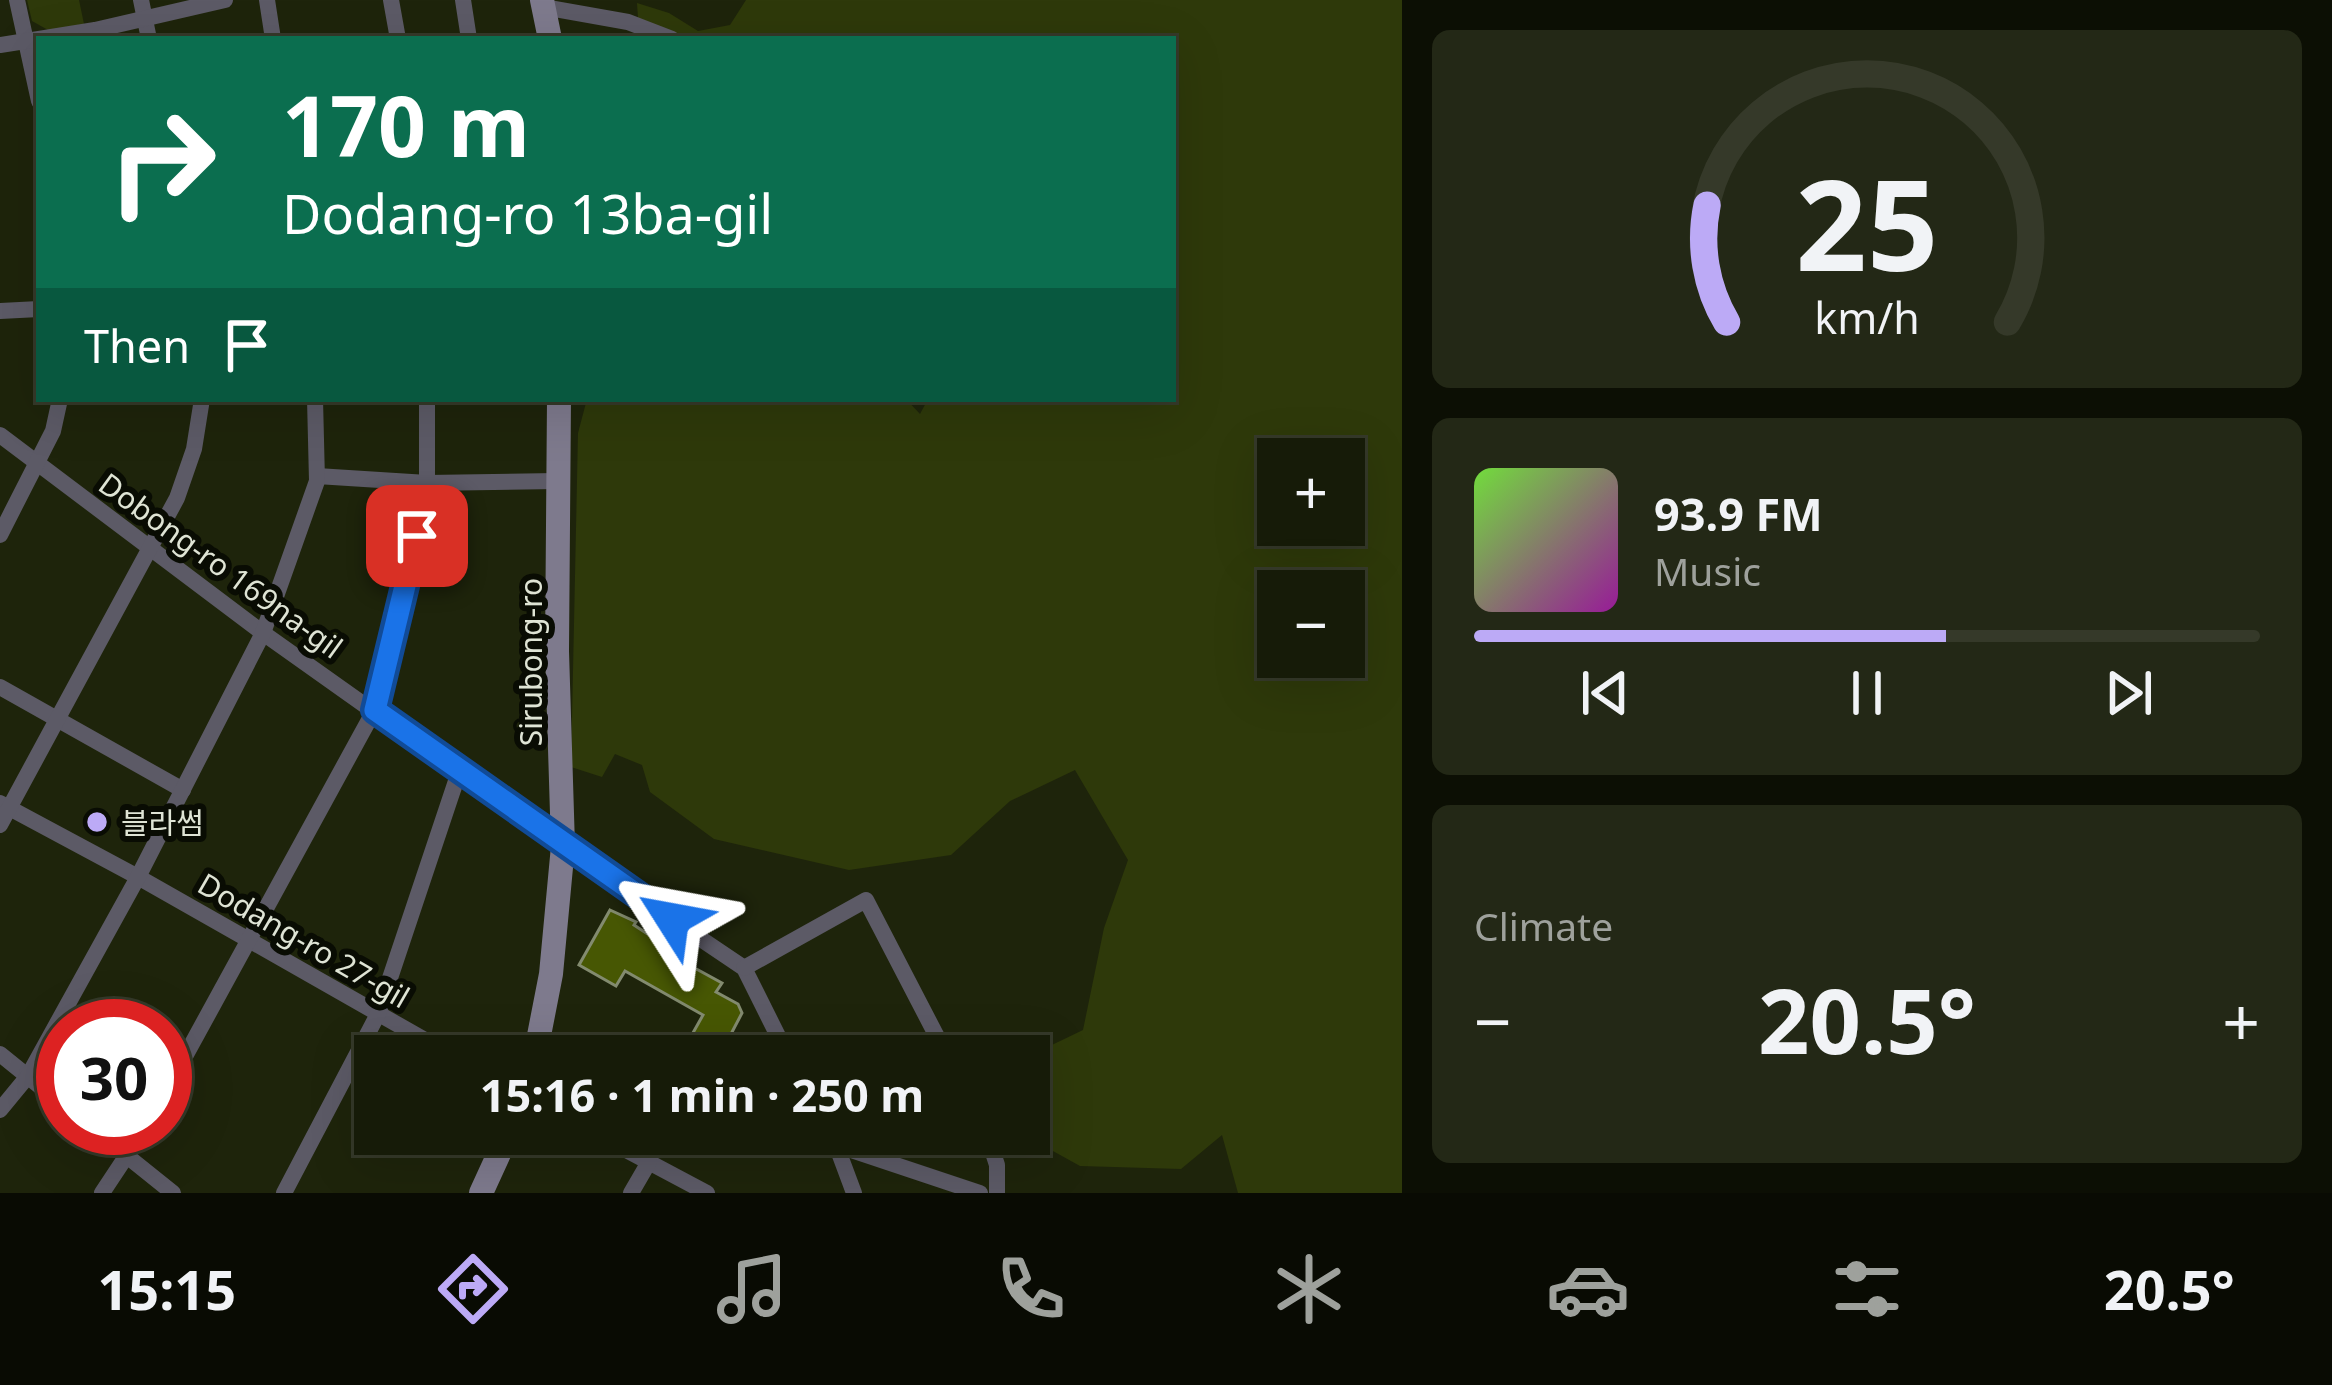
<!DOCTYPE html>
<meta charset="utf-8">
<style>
:root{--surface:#161b08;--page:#232816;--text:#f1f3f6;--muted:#9ea19c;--line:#353929;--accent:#bcaaf6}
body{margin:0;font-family:"Noto Sans","Noto Sans KR",sans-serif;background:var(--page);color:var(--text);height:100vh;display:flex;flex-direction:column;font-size:45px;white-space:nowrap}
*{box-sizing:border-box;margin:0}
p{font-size:39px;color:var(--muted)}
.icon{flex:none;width:66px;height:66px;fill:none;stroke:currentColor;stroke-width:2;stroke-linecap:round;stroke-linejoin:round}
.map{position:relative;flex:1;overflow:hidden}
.drawer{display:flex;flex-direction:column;gap:30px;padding:30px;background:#0c0f04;width:930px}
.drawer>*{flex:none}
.top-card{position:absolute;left:36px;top:36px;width:1140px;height:366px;border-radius:0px;box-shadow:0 12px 48px #0002,0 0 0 3px var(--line);background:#0b6e4f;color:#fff;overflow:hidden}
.tools{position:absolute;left:1257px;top:438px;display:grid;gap:24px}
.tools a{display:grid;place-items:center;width:108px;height:108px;border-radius:0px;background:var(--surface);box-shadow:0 12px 48px #0002,0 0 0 3px var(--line);font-size:60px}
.speed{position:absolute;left:36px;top:999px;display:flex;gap:24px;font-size:60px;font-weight:700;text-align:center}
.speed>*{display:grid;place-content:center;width:156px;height:156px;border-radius:50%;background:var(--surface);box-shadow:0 12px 48px #0002,0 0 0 3px var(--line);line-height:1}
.speed .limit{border:18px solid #d22;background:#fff;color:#111}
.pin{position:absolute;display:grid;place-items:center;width:102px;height:102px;color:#fff;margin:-51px;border-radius:24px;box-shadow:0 6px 18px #0006}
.me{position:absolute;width:132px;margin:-66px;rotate:304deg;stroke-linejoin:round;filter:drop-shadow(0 0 9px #0008)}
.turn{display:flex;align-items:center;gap:42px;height:252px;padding:0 48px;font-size:54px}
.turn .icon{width:156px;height:156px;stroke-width:2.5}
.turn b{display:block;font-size:84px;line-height:102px}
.then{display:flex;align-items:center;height:114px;padding:0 48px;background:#0003;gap:24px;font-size:45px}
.big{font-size:90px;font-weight:700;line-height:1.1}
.drawer .card{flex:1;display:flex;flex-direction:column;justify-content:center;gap:18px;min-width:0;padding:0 42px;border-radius:18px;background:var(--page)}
.drawer .dial{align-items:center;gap:0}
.dial svg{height:312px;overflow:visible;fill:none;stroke:var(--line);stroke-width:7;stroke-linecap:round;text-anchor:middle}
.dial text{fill:var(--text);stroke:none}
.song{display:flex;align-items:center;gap:36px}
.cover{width:144px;height:144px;border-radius:18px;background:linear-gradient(135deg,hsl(100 70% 55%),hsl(300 70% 35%))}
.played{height:12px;border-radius:6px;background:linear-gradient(90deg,var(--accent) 60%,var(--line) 60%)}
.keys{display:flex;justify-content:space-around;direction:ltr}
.heat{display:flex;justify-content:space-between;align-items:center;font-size:66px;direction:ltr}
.trip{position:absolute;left:354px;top:1035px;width:696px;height:120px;border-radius:0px;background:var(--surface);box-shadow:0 12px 48px #0002,0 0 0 3px var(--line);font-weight:700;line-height:120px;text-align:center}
.tabs{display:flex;height:192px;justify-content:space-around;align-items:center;background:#090b03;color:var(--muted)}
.tabs .icon{width:84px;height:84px}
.tabs .active{color:var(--accent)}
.tabs b{font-size:54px;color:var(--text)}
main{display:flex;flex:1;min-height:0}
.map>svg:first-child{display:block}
.green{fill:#2e390a;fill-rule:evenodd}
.building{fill:#475703;stroke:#838b6f;stroke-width:3}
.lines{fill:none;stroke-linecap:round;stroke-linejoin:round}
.street{stroke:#5c5a66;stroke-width:16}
.secondary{stroke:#7e7a8d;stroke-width:24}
.route-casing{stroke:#114b97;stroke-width:30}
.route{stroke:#1a73e8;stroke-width:21}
.poi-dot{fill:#bcaaf6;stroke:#090c03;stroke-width:4.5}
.labels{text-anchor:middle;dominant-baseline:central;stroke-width:12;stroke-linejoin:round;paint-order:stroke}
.street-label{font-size:30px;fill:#dfe4d5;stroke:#090c03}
.poi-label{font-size:30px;fill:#dfe4d5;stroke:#090c03;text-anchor:start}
</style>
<main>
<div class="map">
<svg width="1402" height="1193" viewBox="0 0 1402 1193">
<rect width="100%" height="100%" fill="#1e240b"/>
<g class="green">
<polygon points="27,0 79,0 84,24 48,30 32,21"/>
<path d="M746,0H1402V1193H1238L1222,1135L1181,1169L1080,1166L1033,1140L1029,1124V1056L1083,1030L1104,928L1128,860L1075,770L1010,801L951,855L849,870L714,839L650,792L642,765L615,754L602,777L571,767L578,433L587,399H906L920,414L928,399H1173V39H681L638,18L637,3L669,13L698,31L730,25ZM1278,459H1344V525H1278ZM1278,591H1344V657H1278Z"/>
</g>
<g class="building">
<polygon points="610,910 636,922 634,925 672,950 669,954 722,983 716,992 738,1004 742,1013 731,1034 769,1056 680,1056 703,1015 625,971 616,986 579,965"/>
<polygon points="691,1134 731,1134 722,1151"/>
</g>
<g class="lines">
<g class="street">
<polyline points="17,0 39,101"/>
<polyline points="141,0 149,39"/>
<polyline points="267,0 273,39"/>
<polyline points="391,0 398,39"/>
<polyline points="463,0 469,39"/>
<polyline points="544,7 628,22 672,39"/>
<polyline points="0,45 95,30 225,0"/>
<polyline points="0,311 39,309"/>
<polyline points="0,435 263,633 563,846 744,968 788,1056"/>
<polyline points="317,476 427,483 557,481"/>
<polyline points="0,535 53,431 60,399"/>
<polyline points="0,687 183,790"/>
<polyline points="0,803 138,877 453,1056"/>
<polyline points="0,825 177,498 194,449 202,399"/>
<polyline points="744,968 866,900 947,1056"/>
<polyline points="0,1054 63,1105"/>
<polyline points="165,1093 375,709 427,493 427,399"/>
<polyline points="0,1110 28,1076 138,877 263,633 317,481 315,399"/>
<polyline points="92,1128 173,1193"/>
<polyline points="596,1134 707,1193"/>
<polyline points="832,1134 854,1193"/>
<polyline points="987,1134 997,1165 997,1193"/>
<polyline points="839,1146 980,1193"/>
<polyline points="102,1193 145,1128"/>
<polyline points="284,1193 378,1014 459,772"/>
<polyline points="631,1193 649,1162"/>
</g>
<g class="secondary">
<polyline points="542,0 550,39"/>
<polyline points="535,1056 551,974 563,846 557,651 559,399"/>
<polyline points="481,1193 508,1134"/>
</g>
</g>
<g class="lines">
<g class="route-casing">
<polyline id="route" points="417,536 375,710 672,919"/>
</g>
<use href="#route" class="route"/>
</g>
<circle class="poi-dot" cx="97" cy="822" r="12"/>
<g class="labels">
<g class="street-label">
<text transform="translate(221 565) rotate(36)">Dobong-ro 169na-gil</text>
<text transform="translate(530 662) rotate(-90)">Sirubong-ro</text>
<text transform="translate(304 940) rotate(30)">Dodang-ro 27-gil</text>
</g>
<g class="poi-label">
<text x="121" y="822">블라썸</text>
</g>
</g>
</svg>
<div class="tools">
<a>+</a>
<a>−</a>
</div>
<div class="speed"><div class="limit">30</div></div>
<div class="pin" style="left:417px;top:536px;background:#d93025"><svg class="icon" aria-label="arrive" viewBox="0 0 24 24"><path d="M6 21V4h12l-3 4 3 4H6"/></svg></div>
<svg class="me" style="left:672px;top:919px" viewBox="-20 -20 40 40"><path d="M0-17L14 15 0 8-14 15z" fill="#1a73e8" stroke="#fff" stroke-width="4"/></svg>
<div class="trip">15:16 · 1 min · 250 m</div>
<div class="top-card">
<div class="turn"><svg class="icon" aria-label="right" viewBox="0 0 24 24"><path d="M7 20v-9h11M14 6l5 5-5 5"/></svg><div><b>170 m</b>Dodang-ro 13ba-gil</div></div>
<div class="then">Then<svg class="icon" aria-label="arrive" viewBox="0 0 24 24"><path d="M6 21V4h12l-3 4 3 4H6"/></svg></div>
</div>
</div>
<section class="drawer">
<div class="card dial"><svg viewBox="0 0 100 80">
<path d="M14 69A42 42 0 1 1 86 69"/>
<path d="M14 69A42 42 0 0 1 9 39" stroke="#bcaaf6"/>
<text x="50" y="56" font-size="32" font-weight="700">25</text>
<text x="50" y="72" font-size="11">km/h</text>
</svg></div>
<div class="card">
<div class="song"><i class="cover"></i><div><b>93.9 FM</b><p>Music</p></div></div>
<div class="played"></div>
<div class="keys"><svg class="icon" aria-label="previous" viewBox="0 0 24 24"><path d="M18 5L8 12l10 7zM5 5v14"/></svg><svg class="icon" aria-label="pause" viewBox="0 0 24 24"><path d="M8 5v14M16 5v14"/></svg><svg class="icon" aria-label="next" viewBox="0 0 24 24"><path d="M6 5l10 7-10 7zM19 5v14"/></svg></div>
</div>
<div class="card"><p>Climate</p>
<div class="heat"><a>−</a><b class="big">20.5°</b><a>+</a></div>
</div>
</section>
</main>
<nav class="tabs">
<b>15:15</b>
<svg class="icon active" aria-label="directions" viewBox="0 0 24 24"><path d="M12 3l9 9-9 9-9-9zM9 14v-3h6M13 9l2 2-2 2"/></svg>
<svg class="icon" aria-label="music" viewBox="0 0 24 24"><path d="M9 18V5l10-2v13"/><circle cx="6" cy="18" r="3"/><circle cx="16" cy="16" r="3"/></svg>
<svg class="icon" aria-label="phone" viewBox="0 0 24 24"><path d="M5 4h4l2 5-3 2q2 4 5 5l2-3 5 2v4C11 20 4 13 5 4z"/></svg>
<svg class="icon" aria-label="climate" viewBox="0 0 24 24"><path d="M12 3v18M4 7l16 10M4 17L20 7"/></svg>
<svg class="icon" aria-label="car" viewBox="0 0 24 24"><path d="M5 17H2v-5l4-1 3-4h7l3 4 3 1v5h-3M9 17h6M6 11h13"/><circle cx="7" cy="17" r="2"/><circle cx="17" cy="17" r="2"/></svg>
<svg class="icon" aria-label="filters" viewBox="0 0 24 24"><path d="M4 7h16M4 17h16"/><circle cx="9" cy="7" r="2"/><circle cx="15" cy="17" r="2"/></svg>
<b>20.5°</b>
</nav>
